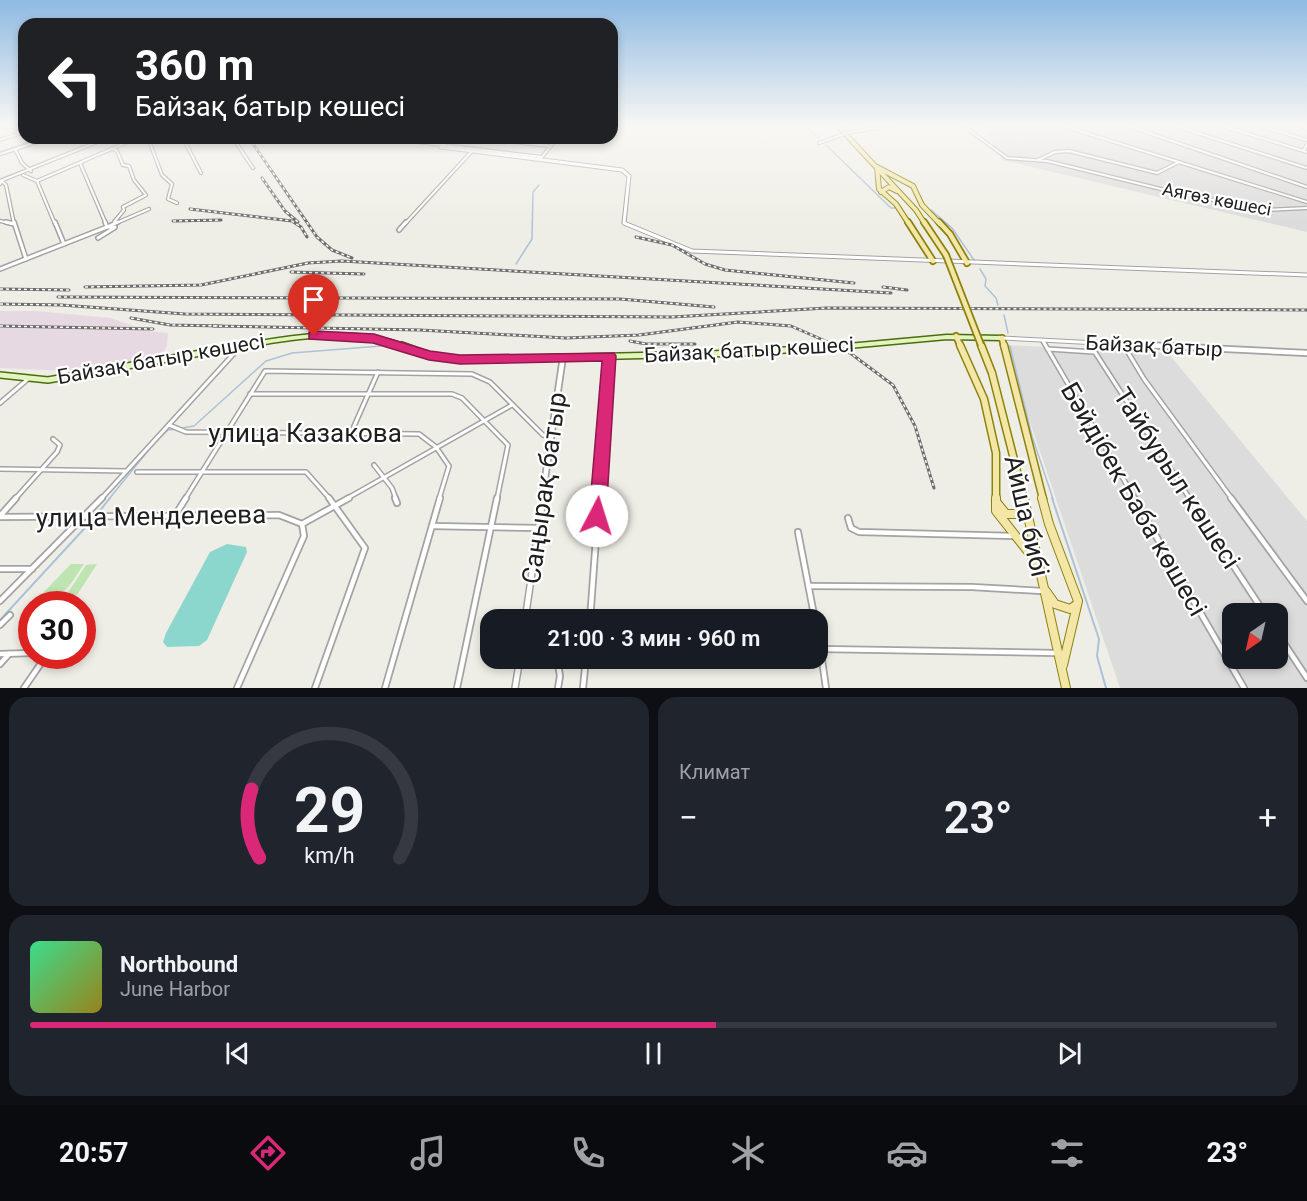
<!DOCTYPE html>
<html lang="ru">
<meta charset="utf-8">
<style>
:root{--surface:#171b24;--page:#20242c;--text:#f1f3f6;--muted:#9ea1a6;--line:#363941;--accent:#db2777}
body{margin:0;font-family:Roboto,sans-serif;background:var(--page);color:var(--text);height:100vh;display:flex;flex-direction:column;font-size:22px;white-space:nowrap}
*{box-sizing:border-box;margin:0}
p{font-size:20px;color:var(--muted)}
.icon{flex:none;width:33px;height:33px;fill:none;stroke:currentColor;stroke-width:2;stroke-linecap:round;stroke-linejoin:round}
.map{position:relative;height:688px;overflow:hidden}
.panel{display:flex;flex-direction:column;gap:9px;padding:9px;background:#0d0f14;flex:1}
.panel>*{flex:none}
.banner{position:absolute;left:18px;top:18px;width:600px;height:126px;border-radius:18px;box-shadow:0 3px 9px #0003;background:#202124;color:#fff;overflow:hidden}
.needle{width:39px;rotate:214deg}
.buttons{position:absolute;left:1222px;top:603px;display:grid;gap:12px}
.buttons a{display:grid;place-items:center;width:66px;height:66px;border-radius:12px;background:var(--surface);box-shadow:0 3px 9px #0003;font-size:30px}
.speed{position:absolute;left:18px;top:591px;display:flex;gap:12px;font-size:30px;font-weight:700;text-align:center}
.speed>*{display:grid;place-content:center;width:78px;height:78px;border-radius:50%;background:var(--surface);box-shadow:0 3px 9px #0003;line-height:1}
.speed .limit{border:9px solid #d22;background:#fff;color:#111}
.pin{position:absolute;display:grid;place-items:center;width:51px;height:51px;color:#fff;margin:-62px -26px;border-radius:50% 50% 50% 0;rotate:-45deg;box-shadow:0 0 6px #0007}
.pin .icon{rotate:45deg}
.me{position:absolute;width:66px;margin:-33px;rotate:5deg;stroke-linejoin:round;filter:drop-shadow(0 0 4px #0008)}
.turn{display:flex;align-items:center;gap:21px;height:126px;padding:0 18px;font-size:27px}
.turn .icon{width:78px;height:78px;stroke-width:2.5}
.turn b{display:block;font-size:42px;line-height:51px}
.big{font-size:45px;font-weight:600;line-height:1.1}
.panel .tile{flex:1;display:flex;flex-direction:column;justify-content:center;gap:9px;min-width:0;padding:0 21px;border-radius:18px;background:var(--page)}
.panel .dial{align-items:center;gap:0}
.dial svg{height:156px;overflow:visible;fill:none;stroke:var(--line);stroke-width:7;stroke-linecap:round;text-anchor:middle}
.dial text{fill:var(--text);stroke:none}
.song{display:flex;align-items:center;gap:18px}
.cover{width:72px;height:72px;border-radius:9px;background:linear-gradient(135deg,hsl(150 70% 55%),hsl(50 70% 35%))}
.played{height:6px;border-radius:3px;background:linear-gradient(90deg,var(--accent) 55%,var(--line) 55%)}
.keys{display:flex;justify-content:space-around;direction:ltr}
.heat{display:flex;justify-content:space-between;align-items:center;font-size:33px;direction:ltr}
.panel .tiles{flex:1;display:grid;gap:9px;grid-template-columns:1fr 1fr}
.tile:last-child{grid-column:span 2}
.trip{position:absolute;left:480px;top:609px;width:348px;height:60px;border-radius:18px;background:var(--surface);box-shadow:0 3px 9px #0003;font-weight:600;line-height:60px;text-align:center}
.tabs{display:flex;height:96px;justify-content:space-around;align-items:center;background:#090b0e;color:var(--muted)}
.tabs .icon{width:42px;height:42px}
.tabs .on{color:var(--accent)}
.tabs b{font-size:27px;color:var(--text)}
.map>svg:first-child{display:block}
.residential{fill:#dddcdc;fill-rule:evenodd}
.industrial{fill:#e7d9e1}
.grass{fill:#bde4b1}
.pitch{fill:#8cd7cd}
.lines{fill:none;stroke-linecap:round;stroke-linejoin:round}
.stream-far1{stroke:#abc2d8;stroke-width:1.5}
.stream{stroke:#abc2d8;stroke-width:2}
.minor-far2-casing{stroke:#a3a3a3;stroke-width:4.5}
.minor-far1-casing{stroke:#a3a3a3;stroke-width:6}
.minor-casing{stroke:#a3a3a3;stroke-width:8}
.tertiary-far2-casing{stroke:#a3a3a3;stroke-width:5}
.tertiary-far1-casing{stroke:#a3a3a3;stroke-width:8}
.tertiary-casing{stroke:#a3a3a3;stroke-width:8}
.secondary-far1-casing{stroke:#4a6d0f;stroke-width:7}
.secondary-casing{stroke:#4a6d0f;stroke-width:8}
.primary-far3-casing{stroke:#8c830e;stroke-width:6}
.primary-far2-casing{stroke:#8c830e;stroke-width:8}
.primary-far1-casing{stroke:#8c830e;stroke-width:9}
.primary-casing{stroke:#8c830e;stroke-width:10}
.minor-far2{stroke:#fff;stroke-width:2}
.minor-far1{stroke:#fff;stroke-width:3}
.minor{stroke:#fff;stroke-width:4.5}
.tertiary-far2{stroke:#fff;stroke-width:3}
.tertiary-far1{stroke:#fff;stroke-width:4.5}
.tertiary{stroke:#fff;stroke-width:5}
.secondary-far1{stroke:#e4f4bf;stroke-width:4}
.secondary{stroke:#e4f4bf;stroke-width:5}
.primary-far3{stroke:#f3e6a7;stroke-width:4}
.primary-far2{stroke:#f3e6a7;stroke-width:4.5}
.primary-far1{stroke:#f3e6a7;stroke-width:6}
.primary{stroke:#f3e6a7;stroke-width:8}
.rail-casing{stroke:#6d6d6d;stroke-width:3}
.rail{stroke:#fff;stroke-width:1.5;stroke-dasharray:3;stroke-linecap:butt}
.primary-bridge-casing{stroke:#8c830e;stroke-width:8;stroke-linecap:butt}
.primary-bridge{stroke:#f3e6a7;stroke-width:4.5}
.route{fill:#db2777;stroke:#8e194d;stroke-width:1.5}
.labels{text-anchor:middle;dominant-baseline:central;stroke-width:4.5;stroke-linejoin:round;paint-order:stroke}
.far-street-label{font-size:18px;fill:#1f1f1f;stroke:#fff}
.street-label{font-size:21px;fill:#1f1f1f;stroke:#fff}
.near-street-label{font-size:26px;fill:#1f1f1f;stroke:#fff}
</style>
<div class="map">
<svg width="1307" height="688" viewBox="0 0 1307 688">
<rect width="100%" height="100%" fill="#efeee6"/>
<g class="residential">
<polygon points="983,125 1307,125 1307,232 1002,160"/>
<path d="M1004,345L1168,353L1307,521V688H1120ZM1233,614H1278V658H1233Z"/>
</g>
<polygon class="industrial" points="0,311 36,311 111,318 148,331 168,333 167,346 159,358 65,371 0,368"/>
<g class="grass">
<path d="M71,564H84C69,585 68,597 40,596Z"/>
<polygon points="97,564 77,595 67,594 86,565"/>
</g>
<polygon class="pitch" points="227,544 246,547 247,552 207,640 199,646 167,647 163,642 166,633 210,552"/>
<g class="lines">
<g class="stream-far1">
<polyline points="803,125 819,138"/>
<polyline points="826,145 891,208 895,208"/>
<polyline points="0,152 39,138"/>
<polyline points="931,210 952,228 974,260"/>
<polyline points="516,264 532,239 533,192 539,185"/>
<polyline points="980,269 986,279 985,286 996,298 998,305"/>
<polyline points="1004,315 1008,333"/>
<polyline points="1010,346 1032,436 1053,499"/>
<polyline points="182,428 194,426 266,361 292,353 381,346"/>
<polyline points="154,443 168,430 177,429"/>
<polyline points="109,499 151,447"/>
</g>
<g class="stream">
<polyline points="1052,498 1099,639 1097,656 1106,688"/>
<polyline points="98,513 110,498"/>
<polyline points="0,620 95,517"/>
</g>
<g class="minor-far2-casing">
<g id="minor-far2">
<polyline points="1,125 18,133"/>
<polyline points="962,125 1007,158 1047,161 1173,192 1264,210 1307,208"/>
<polyline points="1060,125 1307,202"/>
<polyline points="1125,125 1307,187"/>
<polyline points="1172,125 1307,168"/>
<polyline points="1219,125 1307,152"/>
<polyline points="1257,125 1307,140"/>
<polyline points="1296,125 1307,128"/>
<polyline points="148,138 162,175 172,184 168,199 177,203"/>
<polyline points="183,138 201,173"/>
<polyline points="233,138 253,168"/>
<polyline points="385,138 541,157"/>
<polyline points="481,138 550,146"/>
<polyline points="0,140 24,132"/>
<polyline points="819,143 847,133 893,125"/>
<polyline points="15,149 22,163 31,171"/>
<polyline points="113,149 117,151 123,165 129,166 134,180 146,195 123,207 124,210 114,222"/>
<polyline points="1303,151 1307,145"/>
<polyline points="0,154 49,138"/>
<polyline points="542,157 557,138"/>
<polyline points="1038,160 1055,152 1069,151 1157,173 1179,162"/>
<polyline points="80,163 106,224"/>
<polyline points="23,175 37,181 55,224"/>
<polyline points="0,181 107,138"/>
<polyline points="37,181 137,138"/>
<polyline points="0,184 2,181 6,185 14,224"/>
<polyline points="0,221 13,224"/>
<polyline points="114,224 149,209"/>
<polyline points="405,224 472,151"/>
</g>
</g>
<g class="minor-far1-casing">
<g id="minor-far1">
<polyline points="6,222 14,224"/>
<polyline points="14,222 26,259"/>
<polyline points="55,222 64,244"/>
<polyline points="105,222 107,227 118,222"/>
<polyline points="399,230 406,222"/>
<polyline points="98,238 114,228"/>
<polyline points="0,269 107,227 115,227"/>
<polyline points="1043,341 1135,499"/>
<polyline points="1089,343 1190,499"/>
<polyline points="1123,344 1144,379 1232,499"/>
<polyline points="1048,349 1094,352"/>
<polyline points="250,394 452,394 462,398 508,445 497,499"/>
<polyline points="0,403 28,379"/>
<polyline points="169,425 186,432 419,434 436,447 449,466 439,499"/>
<polyline points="351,433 378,372"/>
<polyline points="374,465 392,488 396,499"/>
<polyline points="0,469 126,471"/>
<polyline points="137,472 306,472 330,499"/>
<polyline points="15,499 57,452 60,445 53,439"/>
<polyline points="101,499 239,348"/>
<polyline points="185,499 265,371 472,374 490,382 543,435 551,438"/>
<polyline points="346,499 512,405"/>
<polyline points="599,499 609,356"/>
</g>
</g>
<g class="minor-casing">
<g id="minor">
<polyline points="395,498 397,503"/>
<polyline points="1134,498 1244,688"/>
<polyline points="1189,498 1265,614"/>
<polyline points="1231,498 1307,601"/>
<polyline points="176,514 186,498"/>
<polyline points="0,516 16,498"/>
<polyline points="0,517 279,515 302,524 304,536 237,688"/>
<polyline points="848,518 851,528 859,532 1014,536"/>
<polyline points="302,524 349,498"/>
<polyline points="432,526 538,528"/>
<polyline points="798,532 815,620"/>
<polyline points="0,569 32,569"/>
<polyline points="809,586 972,587 1042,591"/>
<polyline points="0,601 102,498"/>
<polyline points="590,620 599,498"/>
<polyline points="0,625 10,615"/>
<polyline points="818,632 826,688"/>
<polyline points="1278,634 1307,678"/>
<polyline points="821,649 1056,653"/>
<polyline points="0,654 32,653"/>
<polyline points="557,658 560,676 558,688"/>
<polyline points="0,664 9,654"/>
<polyline points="24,688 46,656"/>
<polyline points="315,688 365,548 329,498"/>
<polyline points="385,688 440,498"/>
<polyline points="457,688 497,498"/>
<polyline points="583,688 586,658"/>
</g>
</g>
<g class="tertiary-far2-casing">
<g id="tertiary-far2">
<polyline points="441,147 622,170 629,176 624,223 692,251 1307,275"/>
<polyline points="441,147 450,138"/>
<polyline points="1002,338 1175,347"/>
</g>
</g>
<g class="tertiary-far1-casing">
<g id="tertiary-far1">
<polyline points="1145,345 1307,353"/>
<polyline points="542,499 563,357"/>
</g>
</g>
<g class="tertiary-casing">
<g id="tertiary">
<polyline points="525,620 543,498"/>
<polyline points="515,688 520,658"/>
</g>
</g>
<g class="secondary-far1-casing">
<g id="secondary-far1">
<path d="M239,347C293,336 353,327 406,347"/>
<polyline points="837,347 947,337 1002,338"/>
</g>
</g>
<g class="secondary-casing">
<g id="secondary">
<polyline points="402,345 429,355 460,360 744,353 852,345"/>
<polyline points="0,375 48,380 246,345"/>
</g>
</g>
<g class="primary-far3-casing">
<g id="primary-far3">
<polyline points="837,125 916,210 925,224"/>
<polyline points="881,192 889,187 897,191"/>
<polyline points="909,224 896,204 879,189 877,167 913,186 922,205 940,224"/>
</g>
</g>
<g class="primary-far2-casing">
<g id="primary-far2">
<polyline points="908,222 933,261"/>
<polyline points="924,222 946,255"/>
<polyline points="939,222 950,234 967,263"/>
<polyline points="956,336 961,347"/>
<polyline points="1002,338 1004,347"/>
</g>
</g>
<g class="primary-far1-casing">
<g id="primary-far1">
<polyline points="960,345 984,399 996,453 996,499"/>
<polyline points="981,345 992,373 1024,499"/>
<polyline points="1004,345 1043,499"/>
</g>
</g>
<g class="primary-casing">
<g id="primary">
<polyline points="996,498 996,511 1037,563"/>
<polyline points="1024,498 1066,688"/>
<polyline points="1042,498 1049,524 1078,601 1063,665"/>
<polyline points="997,503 1006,514 1020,514 1024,507"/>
<polyline points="1046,591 1055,604 1070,609 1076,605"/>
</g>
</g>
<use href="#minor-far2" class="minor-far2"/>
<use href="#minor-far1" class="minor-far1"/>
<use href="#minor" class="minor"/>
<use href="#tertiary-far2" class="tertiary-far2"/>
<use href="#tertiary-far1" class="tertiary-far1"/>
<use href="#tertiary" class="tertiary"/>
<use href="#secondary-far1" class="secondary-far1"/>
<use href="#secondary" class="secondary"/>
<use href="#primary-far3" class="primary-far3"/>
<use href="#primary-far2" class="primary-far2"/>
<use href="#primary-far1" class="primary-far1"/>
<use href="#primary" class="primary"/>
<g class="rail-casing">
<g id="rail">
<polyline points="249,138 317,237 332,250 352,258"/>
<polyline points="262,178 285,211 298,222"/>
<polyline points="190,209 292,221 301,227 307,237"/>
<polyline points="173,221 221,220"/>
<polyline points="636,237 672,245 705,264 725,270 854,283"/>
<polyline points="291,272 364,274"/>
<polyline points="85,287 201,285 308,263 342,261 891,293"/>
<polyline points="883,287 907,290"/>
<polyline points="0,289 69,290"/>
<polyline points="58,297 620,299 714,307"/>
<polyline points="0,304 61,305 185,314 672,317 827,308 1307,310"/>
<polyline points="131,318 170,325 221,326"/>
<polyline points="0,326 153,329"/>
<polyline points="213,326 420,330 566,338 639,335 738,322 791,326 846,350 893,385 915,426 934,488"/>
<polyline points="630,341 646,344 695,344"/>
</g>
</g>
<use href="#rail" class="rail"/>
<g class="primary-bridge-casing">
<polyline id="primary-bridge" points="946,255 981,345"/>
</g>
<use href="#primary-bridge" class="primary-bridge"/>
</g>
<linearGradient id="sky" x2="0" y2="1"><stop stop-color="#8fbae2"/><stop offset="0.57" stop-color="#f8f7f4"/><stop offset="1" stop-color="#f8f7f4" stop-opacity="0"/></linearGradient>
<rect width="1307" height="221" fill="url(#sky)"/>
<polygon class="route" points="314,331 374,334 430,351 460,355 614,353 616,356 606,516 604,521 597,523 591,521 589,516 602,361 460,364 429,360 373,343 309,339 309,332"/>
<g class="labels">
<g class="far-street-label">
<text transform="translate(1217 199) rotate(11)">Аягөз көшесі</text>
</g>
<g class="street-label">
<text transform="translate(1154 346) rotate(3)">Байзақ батыр</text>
<text transform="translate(749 350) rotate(-3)">Байзақ батыр көшесі</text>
<text transform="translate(161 359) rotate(-10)">Байзақ батыр көшесі</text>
</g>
<g class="near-street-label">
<text x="305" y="433">улица Казакова</text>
<text transform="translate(1177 478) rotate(57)">Тайбурыл көшесі</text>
<text transform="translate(544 488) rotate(-82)">Саңырақ батыр</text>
<text transform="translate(1134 499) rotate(60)">Бәйдібек Баба көшесі</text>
<text transform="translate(151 516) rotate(-1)">улица Менделеева</text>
<text transform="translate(1027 516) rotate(77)">Айша бибі</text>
</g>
</g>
</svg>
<div class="buttons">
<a><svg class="needle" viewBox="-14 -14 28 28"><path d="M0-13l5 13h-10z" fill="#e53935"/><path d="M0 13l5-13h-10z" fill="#9ea1a6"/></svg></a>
</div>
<div class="speed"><div class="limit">30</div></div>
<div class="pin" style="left:314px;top:336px;background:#d93025"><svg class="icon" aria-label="arrive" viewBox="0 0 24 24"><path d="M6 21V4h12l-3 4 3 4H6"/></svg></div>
<svg class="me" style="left:597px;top:516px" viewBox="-20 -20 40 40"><circle r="19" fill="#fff"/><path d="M0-13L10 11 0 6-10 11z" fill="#db2777"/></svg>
<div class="trip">21:00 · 3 мин · 960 m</div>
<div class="banner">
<div class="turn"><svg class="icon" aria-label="left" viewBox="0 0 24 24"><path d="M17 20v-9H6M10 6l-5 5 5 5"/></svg><div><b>360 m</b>Байзақ батыр көшесі</div></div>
</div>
</div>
<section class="panel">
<div class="tiles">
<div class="tile dial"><svg viewBox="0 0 100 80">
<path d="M14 69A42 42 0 1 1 86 69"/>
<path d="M14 69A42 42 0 0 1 10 34" stroke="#db2777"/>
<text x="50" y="56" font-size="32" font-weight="700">29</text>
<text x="50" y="72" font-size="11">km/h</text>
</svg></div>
<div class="tile"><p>Климат</p>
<div class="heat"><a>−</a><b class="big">23°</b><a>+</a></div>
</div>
<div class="tile">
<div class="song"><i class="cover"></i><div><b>Northbound</b><p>June Harbor</p></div></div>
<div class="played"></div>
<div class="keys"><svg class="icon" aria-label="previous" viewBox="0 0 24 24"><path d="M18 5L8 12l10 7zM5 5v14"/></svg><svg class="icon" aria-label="pause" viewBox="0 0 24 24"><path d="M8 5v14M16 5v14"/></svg><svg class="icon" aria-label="next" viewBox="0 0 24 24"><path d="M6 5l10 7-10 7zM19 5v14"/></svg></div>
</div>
</div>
</section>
<nav class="tabs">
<b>20:57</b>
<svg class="icon on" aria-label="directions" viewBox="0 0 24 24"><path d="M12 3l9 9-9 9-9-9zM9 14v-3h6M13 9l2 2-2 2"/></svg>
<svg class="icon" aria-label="music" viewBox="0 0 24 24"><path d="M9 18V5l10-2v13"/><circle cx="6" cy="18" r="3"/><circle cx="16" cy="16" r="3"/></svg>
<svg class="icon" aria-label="phone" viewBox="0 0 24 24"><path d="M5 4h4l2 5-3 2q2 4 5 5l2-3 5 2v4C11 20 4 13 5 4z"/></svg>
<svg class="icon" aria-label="climate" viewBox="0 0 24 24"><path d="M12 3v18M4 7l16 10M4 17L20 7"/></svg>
<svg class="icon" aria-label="car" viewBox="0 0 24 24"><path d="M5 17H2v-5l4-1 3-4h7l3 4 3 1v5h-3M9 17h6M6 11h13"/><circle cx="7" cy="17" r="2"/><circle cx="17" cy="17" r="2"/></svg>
<svg class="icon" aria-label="filters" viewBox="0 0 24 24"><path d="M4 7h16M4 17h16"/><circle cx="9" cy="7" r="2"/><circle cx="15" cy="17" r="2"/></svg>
<b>23°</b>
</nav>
